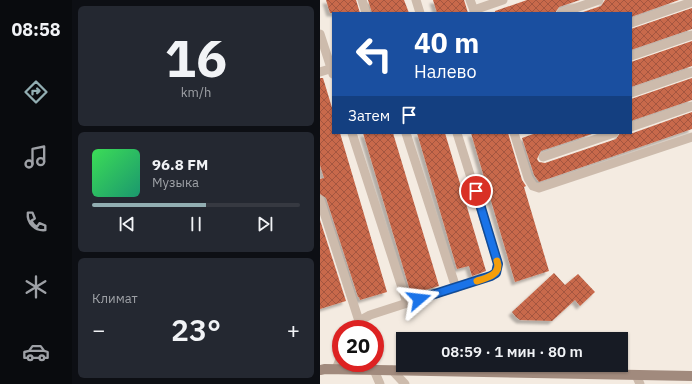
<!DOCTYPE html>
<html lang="ru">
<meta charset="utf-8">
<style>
:root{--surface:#171b24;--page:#242831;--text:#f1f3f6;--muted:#9ea1a6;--line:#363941;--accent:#92aeb2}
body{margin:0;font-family:"IBM Plex Sans",sans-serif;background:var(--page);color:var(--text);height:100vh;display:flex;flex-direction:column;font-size:15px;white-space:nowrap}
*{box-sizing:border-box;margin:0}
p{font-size:13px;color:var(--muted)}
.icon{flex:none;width:22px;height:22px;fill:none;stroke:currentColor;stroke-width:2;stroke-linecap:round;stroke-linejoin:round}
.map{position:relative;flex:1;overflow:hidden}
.drawer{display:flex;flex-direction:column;gap:6px;padding:6px;background:#0d0f14;width:248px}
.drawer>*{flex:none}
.hud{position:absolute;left:12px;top:12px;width:300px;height:122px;border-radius:0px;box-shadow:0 1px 3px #0004;background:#1a4fa0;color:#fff;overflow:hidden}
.speed{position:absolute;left:12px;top:320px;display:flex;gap:8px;font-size:20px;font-weight:700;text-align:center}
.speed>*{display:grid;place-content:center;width:52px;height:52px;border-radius:50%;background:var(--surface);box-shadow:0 1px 3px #0004;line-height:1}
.speed .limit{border:6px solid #d22;background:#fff;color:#111}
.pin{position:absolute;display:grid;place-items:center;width:34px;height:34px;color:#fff;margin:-17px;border:2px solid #fff;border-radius:50%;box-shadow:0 1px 4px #0007}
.me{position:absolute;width:44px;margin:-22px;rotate:73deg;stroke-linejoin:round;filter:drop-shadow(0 0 3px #0008)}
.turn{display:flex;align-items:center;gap:14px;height:84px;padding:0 16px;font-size:18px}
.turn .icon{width:52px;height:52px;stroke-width:2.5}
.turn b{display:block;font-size:28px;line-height:34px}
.then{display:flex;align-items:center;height:38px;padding:0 16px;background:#0003;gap:8px;font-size:15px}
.big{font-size:30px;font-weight:600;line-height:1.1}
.drawer .card{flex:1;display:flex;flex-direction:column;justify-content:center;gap:6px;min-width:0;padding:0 14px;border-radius:6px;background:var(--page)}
.drawer .dial{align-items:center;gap:0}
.dial b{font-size:52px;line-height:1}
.song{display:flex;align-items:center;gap:12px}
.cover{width:48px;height:48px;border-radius:6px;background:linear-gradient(135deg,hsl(130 70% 55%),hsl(160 70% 35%))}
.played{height:4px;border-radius:2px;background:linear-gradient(90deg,var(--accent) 55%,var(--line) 55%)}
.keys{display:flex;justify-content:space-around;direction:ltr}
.heat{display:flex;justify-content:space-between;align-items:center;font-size:22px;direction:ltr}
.trip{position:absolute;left:76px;top:332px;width:232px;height:40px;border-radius:0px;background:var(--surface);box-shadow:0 1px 3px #0004;font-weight:600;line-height:40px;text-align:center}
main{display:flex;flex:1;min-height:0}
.dock{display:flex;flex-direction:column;width:72px;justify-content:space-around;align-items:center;background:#090b0e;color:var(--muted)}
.dock .icon{width:28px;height:28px}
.dock .selected{color:var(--accent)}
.dock b{font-size:18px;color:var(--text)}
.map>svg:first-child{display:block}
.building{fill:url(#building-cross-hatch);filter:url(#shadow)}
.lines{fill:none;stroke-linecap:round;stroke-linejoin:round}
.service{stroke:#cdbbac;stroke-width:9}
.secondary{stroke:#a18a7d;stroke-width:10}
.route-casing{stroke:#114b97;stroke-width:10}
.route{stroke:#1a73e8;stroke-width:7}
.slow{stroke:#f59e0b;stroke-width:7}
</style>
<main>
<nav class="dock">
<b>08:58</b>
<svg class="icon selected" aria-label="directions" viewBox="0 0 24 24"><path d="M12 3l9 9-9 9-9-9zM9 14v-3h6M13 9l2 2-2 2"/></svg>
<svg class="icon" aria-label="music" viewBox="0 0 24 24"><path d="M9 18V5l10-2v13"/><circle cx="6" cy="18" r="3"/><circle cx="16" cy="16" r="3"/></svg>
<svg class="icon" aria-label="phone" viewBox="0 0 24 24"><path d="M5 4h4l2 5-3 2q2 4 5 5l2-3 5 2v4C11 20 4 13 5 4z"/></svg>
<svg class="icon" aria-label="climate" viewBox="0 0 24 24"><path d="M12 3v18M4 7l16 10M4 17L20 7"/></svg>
<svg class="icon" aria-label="car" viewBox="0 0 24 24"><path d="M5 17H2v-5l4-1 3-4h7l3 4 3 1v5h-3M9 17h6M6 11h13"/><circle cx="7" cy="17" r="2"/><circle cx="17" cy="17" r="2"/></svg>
</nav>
<section class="drawer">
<div class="card dial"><b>16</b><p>km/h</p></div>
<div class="card">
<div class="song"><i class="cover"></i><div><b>96.8 FM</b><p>Музыка</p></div></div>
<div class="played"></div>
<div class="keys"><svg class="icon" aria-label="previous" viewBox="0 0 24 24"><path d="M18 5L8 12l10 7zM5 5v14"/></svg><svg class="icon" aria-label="pause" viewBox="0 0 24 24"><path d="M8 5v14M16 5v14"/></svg><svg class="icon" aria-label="next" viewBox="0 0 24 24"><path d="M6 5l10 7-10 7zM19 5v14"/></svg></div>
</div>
<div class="card"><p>Климат</p>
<div class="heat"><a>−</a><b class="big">23°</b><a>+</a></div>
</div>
</section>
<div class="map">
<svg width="372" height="384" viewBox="0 0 372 384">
<defs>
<pattern id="building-cross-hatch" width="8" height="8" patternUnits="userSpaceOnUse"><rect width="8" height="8" fill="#c8694b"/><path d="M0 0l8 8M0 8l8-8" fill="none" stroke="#a4573f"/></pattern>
<filter id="shadow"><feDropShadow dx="-3.5" dy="3.5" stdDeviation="1" flood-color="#0004"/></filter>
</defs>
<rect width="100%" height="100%" fill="#f4ebe1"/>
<g class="building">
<polygon points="6,0 36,0 40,13 10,13"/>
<polygon points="48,0 84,0 89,13 52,13"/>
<polygon points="113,0 144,0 148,13 117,13"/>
<polygon points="207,0 260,0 239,7 235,13 175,13 175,11"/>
<polygon points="285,0 359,0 311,17 311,13 260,13 281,6"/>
<polygon points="372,8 372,29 311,50 311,29"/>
<polygon points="372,41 372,66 311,87 311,62"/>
<polygon points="0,78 3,78 13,111 13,133 20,133 67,292 40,300 39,297 38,297 6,198 0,194 0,179 4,178 0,165"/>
<polygon points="372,78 372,100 311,121 311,99"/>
<polygon points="372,112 372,129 219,182 214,175 202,138 216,133 275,133 221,151 217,159 219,162 225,163 296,139 300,133 313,133"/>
<polygon points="43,133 73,133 119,286 91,294"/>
<polygon points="97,133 125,133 166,271 152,276 149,266 137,269"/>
<polygon points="151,133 188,133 202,180 206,186 204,187 229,271 195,282"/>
<polygon points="0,220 26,301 0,309"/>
<polygon points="234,273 245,285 258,274 275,292 260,306 255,300 232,321 200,320 196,317 192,312"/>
</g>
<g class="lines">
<g class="service">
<polyline points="42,0 46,13"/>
<polyline points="96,0 100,13"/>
<polyline points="150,0 155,13"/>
<polyline points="154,10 183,0"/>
<polyline points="241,13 279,0"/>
<polyline points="311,23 372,2"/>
<polyline points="0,34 13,74"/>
<polyline points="311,56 372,35"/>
<polyline points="0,72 13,68"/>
<polyline points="311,93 372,72"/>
<polyline points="311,127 372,106"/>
<polyline points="32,133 87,303"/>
<polyline points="86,133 136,288"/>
<polyline points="194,133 208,178 213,186 219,188 372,137"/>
<polyline points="223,157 294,133"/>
<polyline points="0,200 39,321 33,329"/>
<polyline points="39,321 50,315 171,276 176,273 178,264 137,133"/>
<polyline points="16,369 21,357"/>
<polyline points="54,370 60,384"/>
<polyline points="72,370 85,384"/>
<polyline points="316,375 320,384"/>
</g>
<polyline class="secondary" points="0,370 5,369 372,376"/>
</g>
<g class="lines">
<g class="route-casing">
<polyline id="route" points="99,299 171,276 176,273 178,264 156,191"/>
</g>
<use href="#route" class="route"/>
<path class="slow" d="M157,281C167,278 182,274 177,261"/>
</g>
</svg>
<div class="speed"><div class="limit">20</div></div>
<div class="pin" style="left:156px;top:191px;background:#d93025"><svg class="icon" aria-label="arrive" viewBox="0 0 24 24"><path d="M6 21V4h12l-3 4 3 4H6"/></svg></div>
<svg class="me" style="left:99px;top:299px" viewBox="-20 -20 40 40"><path d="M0-17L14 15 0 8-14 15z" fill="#1a73e8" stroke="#fff" stroke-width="4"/></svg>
<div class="trip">08:59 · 1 мин · 80 m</div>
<div class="hud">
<div class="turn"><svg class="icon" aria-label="left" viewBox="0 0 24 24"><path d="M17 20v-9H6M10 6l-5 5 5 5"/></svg><div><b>40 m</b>Налево</div></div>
<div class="then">Затем<svg class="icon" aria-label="arrive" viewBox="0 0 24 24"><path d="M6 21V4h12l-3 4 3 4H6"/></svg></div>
</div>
</div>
</main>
